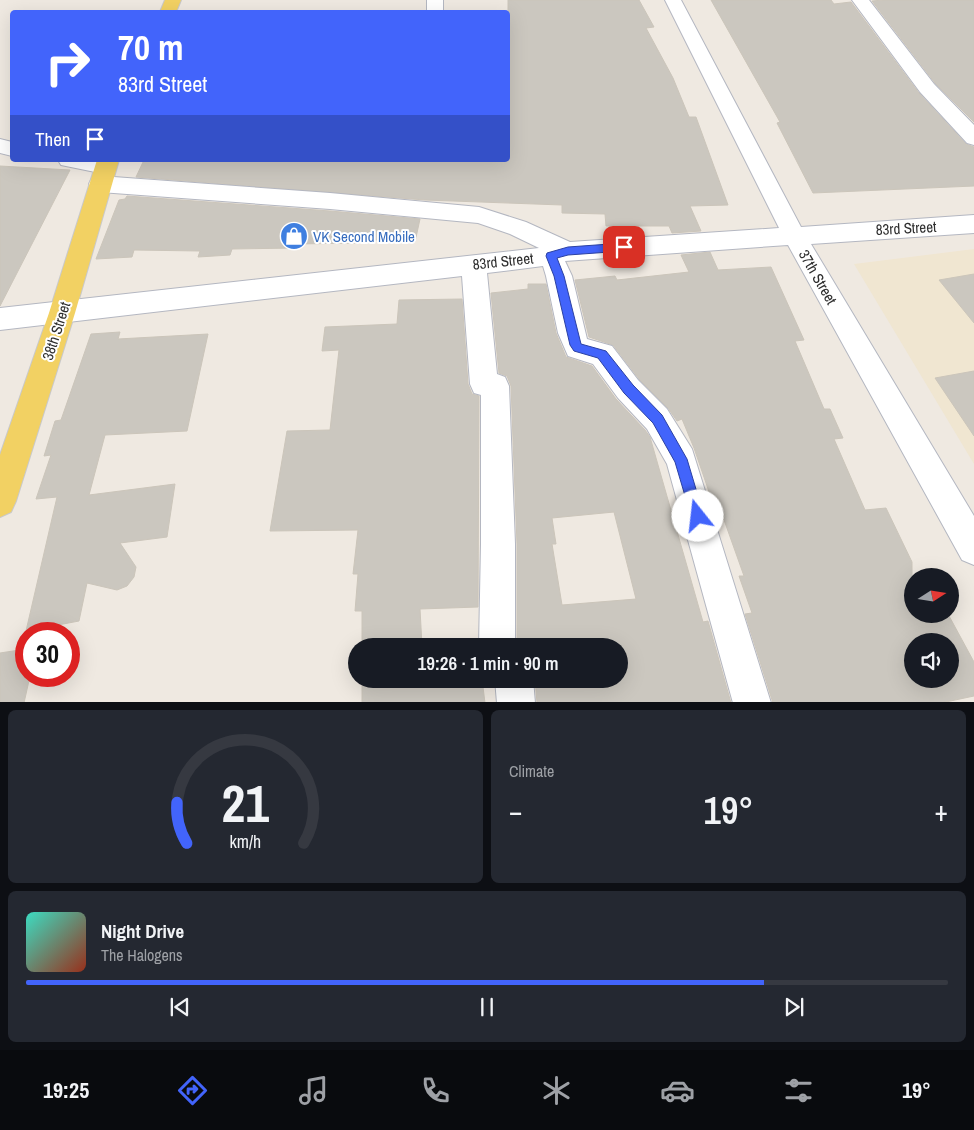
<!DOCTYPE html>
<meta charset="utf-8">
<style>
:root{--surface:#171b24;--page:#242831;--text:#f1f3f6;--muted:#9ea1a6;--line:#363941;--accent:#4264fb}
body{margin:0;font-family:"Archivo Narrow",sans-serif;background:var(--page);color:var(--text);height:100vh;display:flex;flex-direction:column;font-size:19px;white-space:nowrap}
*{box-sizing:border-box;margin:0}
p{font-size:16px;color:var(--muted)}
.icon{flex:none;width:28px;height:28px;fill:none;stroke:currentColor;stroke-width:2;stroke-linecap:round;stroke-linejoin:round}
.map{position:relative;height:702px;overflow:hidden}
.side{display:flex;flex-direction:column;gap:8px;padding:8px;background:#0d0f14;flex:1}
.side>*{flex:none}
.hud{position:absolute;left:10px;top:10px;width:500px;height:152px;border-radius:5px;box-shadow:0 5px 20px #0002;background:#4264fb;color:#fff;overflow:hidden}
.needle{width:32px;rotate:78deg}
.controls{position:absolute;left:904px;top:568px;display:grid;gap:10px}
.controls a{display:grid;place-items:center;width:55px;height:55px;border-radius:50%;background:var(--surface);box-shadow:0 5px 20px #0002;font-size:25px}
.speed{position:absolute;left:15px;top:622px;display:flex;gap:10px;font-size:25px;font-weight:700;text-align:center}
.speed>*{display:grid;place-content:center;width:65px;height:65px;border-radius:50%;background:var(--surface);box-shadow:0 5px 20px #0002;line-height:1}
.speed .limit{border:8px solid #d22;background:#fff;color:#111}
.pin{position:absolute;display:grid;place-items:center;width:42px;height:42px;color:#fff;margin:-21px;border-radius:10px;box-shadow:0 2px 8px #0006}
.me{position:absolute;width:55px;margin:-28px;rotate:344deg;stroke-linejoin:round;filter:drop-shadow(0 0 4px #0008)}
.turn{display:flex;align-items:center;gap:18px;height:105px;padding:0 25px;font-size:22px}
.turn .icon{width:65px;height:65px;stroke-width:2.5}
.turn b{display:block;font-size:35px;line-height:42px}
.then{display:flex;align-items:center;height:48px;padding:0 25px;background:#0003;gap:10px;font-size:19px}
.big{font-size:38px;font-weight:600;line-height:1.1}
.side .card{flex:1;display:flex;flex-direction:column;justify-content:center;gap:8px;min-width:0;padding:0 18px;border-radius:8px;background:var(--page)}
.side .dial{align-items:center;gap:0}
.dial svg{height:130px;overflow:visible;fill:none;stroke:var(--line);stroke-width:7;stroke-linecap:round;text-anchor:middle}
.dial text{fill:var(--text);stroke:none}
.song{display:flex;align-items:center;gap:15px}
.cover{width:60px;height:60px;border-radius:8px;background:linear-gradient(135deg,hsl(170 70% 55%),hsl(10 70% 35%))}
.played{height:5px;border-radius:2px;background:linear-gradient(90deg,var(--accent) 80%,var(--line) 80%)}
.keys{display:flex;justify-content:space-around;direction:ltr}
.heat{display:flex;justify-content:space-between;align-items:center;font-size:28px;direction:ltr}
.side .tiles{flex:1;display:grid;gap:8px;grid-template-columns:1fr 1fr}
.card:last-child{grid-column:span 2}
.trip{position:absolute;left:348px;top:638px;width:280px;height:50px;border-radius:25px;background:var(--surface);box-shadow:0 5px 20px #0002;font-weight:600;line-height:50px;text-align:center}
.menu{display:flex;height:80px;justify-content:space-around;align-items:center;background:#090b0e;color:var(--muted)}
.menu .icon{width:35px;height:35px}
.menu .on{color:var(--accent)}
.menu b{font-size:22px;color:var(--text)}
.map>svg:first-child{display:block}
.education{fill:#f0e6d1}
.building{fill:#cbc7bf;stroke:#cbc5ba;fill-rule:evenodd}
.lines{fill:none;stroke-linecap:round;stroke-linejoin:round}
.minor-casing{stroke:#b4b7c1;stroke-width:2}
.major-casing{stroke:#c9c9c9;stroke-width:2}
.minor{fill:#fff;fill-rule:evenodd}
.major{fill:#f2d163;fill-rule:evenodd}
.route{fill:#4264fb;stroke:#2b41a3}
.labels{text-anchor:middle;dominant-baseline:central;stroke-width:4;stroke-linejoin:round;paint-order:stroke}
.street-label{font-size:15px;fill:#2e2e2e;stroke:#fff}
.shop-label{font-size:15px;fill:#366cbe;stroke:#fff;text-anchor:start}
</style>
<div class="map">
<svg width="974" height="703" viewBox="0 0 974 703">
<rect width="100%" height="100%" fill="#efe9e1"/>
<polygon class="education" points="974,249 974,464 854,264"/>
<g class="building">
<polygon points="508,0 639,0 654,27 646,28 673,78 689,117 696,117 728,205 690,206 701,231 672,233 669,226 606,226 605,214 562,213 562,205 425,200 136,177 144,160 508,160"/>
<polygon points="711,0 831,0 834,4 851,2 919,93 966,144 974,147 974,186 813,193 777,123 780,122"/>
<polygon points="883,0 974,0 974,122 935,83 872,1"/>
<polygon points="0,166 70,170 0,306"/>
<polygon points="127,196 330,211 420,219 415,242 358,239 357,243 296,244 295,248 232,249 230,255 198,257 200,251 134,250 132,257 96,259 119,200 125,199"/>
<path d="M710,252L718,270L771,267L804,340L795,341L824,409H830L843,438L834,439L865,510L886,508L912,562V614H948L974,662V696L941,703H773L745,614L752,613L739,576H744L723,517L718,518L694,448L682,419L677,421L668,408L639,379L613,345L589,337L575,280L615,276L617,280L689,272L681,255ZM912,641H950V679H912Z"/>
<polygon points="974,274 974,323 939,280"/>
<path d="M528,284H546L556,333L566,357L592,366L616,399L645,430L650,437L703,622L708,621L731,703H537L535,679H619V646H517V544L511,386L507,376L499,373L491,293L528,289ZM614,512L636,599L562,605L552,544H556L552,518Z"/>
<polygon points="462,299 468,384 472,394 479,396 478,607 420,609 422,646 362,646 362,611 355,611 358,574 353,574 358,530 270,531 287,431 330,430 339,350 322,351 325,327 397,324 399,300"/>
<polygon points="120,332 118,339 208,334 187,431 105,435 89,495 175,484 167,537 120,543 136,567 134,577 127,586 117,590 87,583 79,621 26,631 57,497 36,499 51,455 44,456 55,421 61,420 91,334"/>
<polygon points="974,371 974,436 935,378"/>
<polygon points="26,649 26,676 30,676 24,703 0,703 0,653"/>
<polygon points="362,679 482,679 485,703 362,703"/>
</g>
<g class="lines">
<g class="minor-casing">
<g id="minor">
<rect x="427" y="0" width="16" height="12"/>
<polygon points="665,0 681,0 801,227 974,215 974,233 811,244 974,516 974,565 962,560 788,245 565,261 572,276 587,339 612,346 638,380 667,409 692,449 771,703 733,703 667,464 647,429 618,398 593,364 568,356 558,333 546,276 543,266 487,273 497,374 505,377 509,386 515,544 515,646 479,646 481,544 481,395 474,393 470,384 462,276 0,330 0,308 539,248 510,234 478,223 330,209 100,192 92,190 89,184 92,178 100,176 330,193 479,207 526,222 570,242 779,228"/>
<polygon points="852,0 869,0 934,84 974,125 974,145 967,143 920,92"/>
<polygon points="0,139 12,142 12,156 0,153"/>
<polygon points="58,160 107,160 113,162 116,167 113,172 105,174 61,165"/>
<polygon points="495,679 533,679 535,703 497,703"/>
</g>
</g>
<g class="major-casing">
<g id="major">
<polygon points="165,0 181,0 176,12 160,12"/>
<polygon points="97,160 119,160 75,313 16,501 11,512 0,517 0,455 49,313"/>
</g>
</g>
<use href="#minor" class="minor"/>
<use href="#major" class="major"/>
</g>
<polygon class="route" points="624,243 630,247 624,251 568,255 557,258 564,276 581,344 606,351 633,385 662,415 687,459 704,516 702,520 698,522 693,520 691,516 675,462 653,423 624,393 598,358 574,351 570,345 554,276 546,256 547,253 568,247"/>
<defs>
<g id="shop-disc" transform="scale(1.4375)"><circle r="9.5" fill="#3f7fe0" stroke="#fff"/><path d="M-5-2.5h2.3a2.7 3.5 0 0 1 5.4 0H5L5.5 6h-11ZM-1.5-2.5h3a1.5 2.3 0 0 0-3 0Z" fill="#fff"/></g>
</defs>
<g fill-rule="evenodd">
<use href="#shop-disc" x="294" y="236"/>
</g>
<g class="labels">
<g class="street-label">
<text transform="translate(906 228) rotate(-3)">83rd Street</text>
<text transform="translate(503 261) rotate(-6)">83rd Street</text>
<text transform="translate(818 277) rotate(60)">37th Street</text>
<text transform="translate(56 331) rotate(-72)">38th Street</text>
</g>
<g class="shop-label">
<text x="313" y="236">VK Second Mobile</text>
</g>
</g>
</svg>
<div class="controls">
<a><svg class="needle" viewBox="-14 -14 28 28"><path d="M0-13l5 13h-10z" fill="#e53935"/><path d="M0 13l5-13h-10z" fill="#9ea1a6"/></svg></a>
<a><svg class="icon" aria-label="sound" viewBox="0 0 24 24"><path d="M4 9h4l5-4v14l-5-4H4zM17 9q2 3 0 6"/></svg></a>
</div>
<div class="speed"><div class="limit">30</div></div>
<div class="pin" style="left:624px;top:247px;background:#d93025"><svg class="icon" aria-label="arrive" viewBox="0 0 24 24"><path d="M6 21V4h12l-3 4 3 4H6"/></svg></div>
<svg class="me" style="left:698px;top:516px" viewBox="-20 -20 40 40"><circle r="19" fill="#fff"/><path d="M0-13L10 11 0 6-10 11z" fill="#4264fb"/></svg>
<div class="trip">19:26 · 1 min · 90 m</div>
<div class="hud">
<div class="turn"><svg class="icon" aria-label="right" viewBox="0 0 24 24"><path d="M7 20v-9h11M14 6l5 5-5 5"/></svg><div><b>70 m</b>83rd Street</div></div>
<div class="then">Then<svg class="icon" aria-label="arrive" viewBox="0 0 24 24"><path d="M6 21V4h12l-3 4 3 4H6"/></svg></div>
</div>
</div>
<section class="side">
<div class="tiles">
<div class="card dial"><svg viewBox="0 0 100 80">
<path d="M14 69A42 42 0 1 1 86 69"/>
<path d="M14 69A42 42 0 0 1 8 44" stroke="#4264fb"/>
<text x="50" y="56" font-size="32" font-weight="700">21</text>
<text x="50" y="72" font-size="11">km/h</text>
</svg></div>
<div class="card"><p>Climate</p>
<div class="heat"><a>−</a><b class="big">19°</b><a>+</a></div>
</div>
<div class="card">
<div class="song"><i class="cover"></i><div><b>Night Drive</b><p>The Halogens</p></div></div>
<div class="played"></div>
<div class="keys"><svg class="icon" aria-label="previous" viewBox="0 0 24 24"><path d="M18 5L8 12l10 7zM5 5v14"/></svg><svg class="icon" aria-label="pause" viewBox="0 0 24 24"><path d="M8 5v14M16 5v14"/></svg><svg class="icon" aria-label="next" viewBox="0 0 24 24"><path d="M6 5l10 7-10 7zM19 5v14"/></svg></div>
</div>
</div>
</section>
<nav class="menu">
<b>19:25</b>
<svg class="icon on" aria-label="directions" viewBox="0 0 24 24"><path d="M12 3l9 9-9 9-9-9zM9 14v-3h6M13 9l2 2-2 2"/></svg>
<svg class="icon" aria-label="music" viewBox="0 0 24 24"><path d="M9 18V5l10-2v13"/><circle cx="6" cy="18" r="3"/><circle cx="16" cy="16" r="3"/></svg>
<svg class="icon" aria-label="phone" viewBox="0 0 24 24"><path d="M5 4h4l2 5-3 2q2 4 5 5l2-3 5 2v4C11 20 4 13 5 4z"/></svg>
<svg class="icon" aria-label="climate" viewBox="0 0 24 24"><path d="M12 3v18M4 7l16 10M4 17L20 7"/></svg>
<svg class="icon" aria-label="car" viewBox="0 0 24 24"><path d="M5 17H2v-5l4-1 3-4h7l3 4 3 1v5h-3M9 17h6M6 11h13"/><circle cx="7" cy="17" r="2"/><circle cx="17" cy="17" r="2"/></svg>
<svg class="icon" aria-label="filters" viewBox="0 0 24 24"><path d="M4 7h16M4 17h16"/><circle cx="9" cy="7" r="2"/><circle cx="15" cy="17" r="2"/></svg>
<b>19°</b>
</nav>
